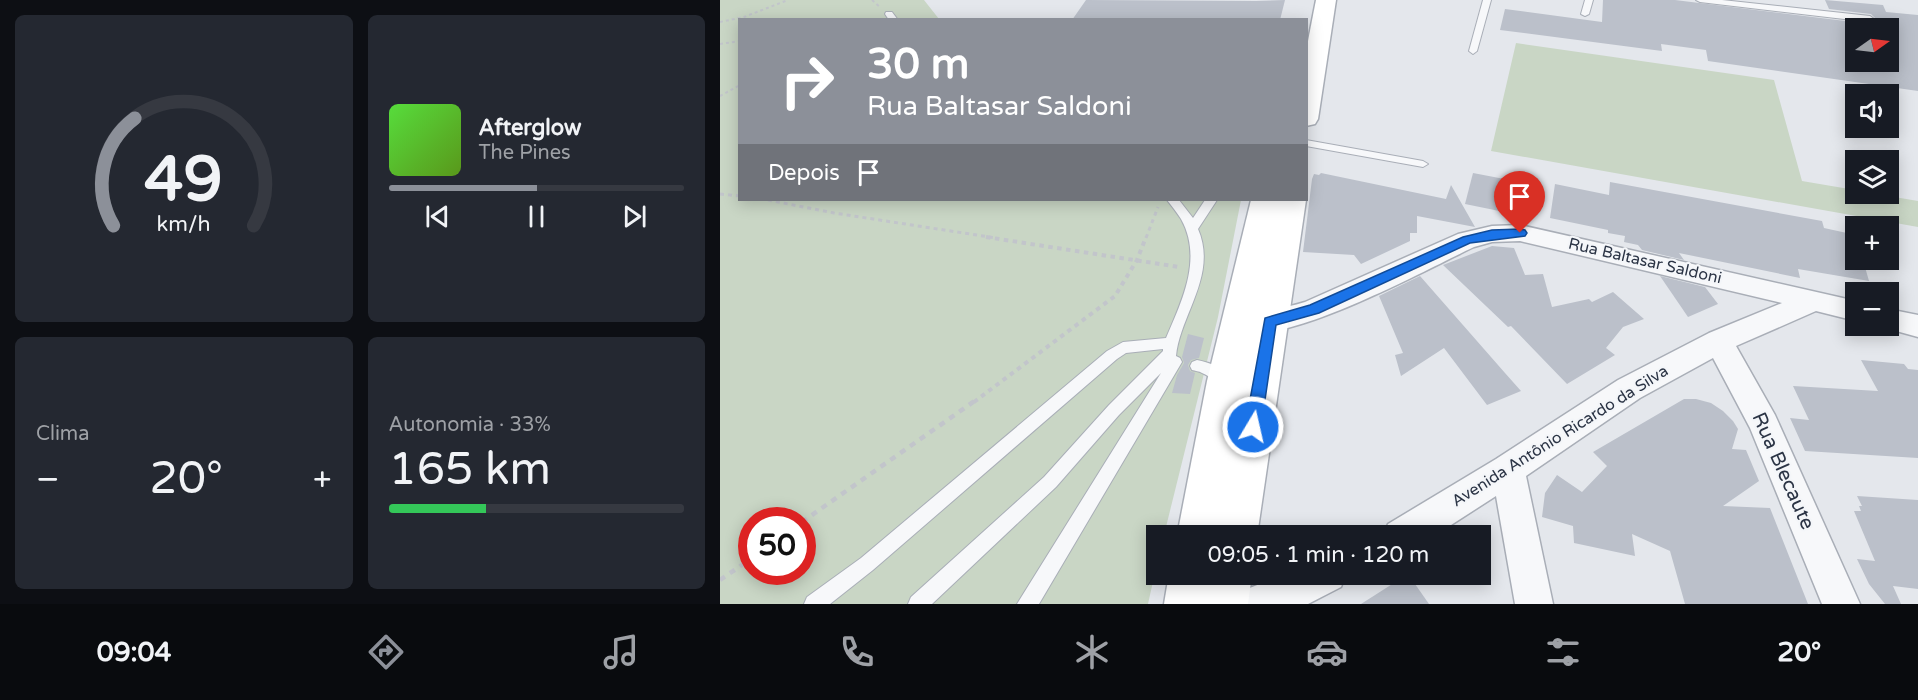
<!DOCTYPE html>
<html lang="pt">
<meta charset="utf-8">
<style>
:root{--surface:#171b24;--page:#242831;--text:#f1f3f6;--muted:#9ea1a6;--line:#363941;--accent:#8c9099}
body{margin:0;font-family:"Varela Round",sans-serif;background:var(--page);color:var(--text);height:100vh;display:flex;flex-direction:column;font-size:22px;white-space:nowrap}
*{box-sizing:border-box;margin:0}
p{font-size:20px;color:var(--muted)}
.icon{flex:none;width:33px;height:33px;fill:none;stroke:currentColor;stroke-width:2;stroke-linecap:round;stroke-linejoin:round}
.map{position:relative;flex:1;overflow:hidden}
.drawer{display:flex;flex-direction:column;gap:15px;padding:15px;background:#0d0f14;width:720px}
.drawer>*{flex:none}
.top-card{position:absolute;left:18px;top:18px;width:570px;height:183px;border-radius:0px;box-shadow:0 3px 15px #0003;background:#8c9099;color:#fff;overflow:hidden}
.needle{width:39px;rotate:76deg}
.buttons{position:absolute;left:1125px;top:18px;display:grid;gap:12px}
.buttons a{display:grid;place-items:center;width:54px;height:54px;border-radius:0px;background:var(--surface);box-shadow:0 3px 15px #0003;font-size:30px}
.speed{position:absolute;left:18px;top:507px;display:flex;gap:12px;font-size:30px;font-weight:700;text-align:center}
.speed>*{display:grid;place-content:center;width:78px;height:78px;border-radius:50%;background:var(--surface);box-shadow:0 3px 15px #0003;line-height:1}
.speed .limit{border:9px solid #d22;background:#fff;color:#111}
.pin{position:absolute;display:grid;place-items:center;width:51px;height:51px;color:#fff;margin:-62px -26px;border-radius:50% 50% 50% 0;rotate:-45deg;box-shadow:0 0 6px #0007}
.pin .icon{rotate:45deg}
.me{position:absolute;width:66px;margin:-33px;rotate:9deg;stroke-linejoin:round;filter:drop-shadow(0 0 4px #0008)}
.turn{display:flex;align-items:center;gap:21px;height:126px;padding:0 30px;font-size:27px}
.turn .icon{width:78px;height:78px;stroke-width:2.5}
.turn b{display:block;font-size:42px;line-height:51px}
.then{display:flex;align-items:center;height:57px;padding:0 30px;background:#0003;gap:12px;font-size:22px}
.big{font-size:45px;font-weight:600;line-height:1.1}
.drawer .tile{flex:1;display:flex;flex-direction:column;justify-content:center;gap:9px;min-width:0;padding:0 21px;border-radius:9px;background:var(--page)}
.drawer .dial{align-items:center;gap:0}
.dial svg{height:156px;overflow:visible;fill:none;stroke:var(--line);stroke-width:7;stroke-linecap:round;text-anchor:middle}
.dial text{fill:var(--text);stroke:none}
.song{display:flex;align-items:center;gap:18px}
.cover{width:72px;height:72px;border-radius:9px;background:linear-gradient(135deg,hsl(110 70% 55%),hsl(90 70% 35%))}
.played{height:6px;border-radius:3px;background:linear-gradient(90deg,var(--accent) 50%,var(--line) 50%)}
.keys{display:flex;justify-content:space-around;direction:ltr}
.heat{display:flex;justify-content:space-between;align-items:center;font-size:33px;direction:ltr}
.charge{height:9px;border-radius:4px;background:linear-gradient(90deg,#34c759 33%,var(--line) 0)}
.drawer .tiles{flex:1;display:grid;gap:15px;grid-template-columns:repeat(2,1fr)}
.trip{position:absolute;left:426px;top:525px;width:345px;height:60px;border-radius:0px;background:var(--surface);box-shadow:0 3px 15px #0003;font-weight:600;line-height:60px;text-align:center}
.dock{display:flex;height:96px;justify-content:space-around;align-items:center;background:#090b0e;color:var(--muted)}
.dock .icon{width:42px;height:42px}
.dock .on{color:var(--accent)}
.dock b{font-size:27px;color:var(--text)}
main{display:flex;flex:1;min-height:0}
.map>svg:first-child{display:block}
.green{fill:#c9d6c5;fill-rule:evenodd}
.building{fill:#bbc0ca;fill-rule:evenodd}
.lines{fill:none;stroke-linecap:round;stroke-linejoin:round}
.service-casing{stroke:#a9aeb7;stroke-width:2}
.minor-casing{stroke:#a9aeb7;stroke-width:3}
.secondary-casing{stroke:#a9aeb7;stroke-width:3}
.path-far3{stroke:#c2c5cb;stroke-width:2;stroke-dasharray:3 3;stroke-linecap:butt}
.path-far2{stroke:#c2c5cb;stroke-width:3;stroke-dasharray:4 4;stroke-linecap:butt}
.path-far1{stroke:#c2c5cb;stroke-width:4;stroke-dasharray:4.5 4.5;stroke-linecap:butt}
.path{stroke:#c2c5cb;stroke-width:4.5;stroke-dasharray:6 6;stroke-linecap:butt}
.service{fill:#f7f8fa;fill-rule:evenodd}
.minor{fill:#f7f8fa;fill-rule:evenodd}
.secondary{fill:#fff;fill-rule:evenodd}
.route{fill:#1a73e8;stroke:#114b97;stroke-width:1.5}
.labels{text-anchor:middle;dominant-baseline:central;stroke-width:4.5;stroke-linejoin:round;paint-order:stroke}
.street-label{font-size:16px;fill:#2b3445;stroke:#f4f6f9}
.near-street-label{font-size:20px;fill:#2b3445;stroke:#f4f6f9}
</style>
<main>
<section class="drawer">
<div class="tiles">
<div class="tile dial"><svg viewBox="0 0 100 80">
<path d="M14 69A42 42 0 1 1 86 69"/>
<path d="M14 69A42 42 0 0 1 25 14" stroke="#8c9099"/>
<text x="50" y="56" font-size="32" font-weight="700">49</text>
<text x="50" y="72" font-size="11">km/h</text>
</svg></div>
<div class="tile">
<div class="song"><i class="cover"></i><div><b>Afterglow</b><p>The Pines</p></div></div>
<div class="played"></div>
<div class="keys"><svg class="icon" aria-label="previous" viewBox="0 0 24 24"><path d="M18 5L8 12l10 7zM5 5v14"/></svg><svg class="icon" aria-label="pause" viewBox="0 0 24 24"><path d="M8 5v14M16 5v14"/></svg><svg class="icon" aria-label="next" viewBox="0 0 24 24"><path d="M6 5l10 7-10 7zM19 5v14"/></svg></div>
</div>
<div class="tile"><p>Clima</p>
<div class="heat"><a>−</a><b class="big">20°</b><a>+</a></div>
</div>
<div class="tile"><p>Autonomia · 33%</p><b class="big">165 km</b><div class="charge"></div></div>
</div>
</section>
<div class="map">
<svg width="1198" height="604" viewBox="0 0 1198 604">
<rect width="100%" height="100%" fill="#e4e7ec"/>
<g class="green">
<path d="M0,0H204L219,19L20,20V200H521L498,317L444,535L436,536V568L428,604H0ZM32,520H82V572H32Z"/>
<polygon points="796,43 1054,80 1082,181 1135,190 1136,194 1157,194 1198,201 1198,227 771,151"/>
</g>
<g class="building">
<polygon points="366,0 536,1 565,0 560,20 352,20"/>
<path d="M883,0H955L1150,24L1156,19L1151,14L1109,9L1105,0L1163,5L1166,12L1198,15V91L988,61L986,50L941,44L942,51L780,30L785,9L882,22ZM1136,28H1168V62H1136Z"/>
<polygon points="601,173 726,199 731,185 755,227 697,216 697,233 690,233 690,241 641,264 634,255 583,252 592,179 594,174 599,175"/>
<polygon points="753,173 800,182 794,214 745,204"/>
<polygon points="890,182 1102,221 1104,228 1136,235 1136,260 1143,260 1149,281 1078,269 1080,278 959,253 964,260 922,250 918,245 904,242 905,236 888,233 888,230 830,218 835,184 889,195"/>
<polygon points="772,246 794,248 805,275 823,274 832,307 869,299 872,302 893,292 924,319 903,327 886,348 895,355 847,384 791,326 788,327 723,265"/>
<polygon points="700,276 785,373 801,391 767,405 724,348 681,376 675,355 683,353 659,296"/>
<polygon points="940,276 985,287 998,304 968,317"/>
<polygon points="468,334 484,338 479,358 471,360 468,365 470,371 475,373 470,394 452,393 457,375 464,363 462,357"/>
<polygon points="1141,360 1184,364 1188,369 1198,370 1198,458 1085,451 1070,418 1089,420 1073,386 1158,391"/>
<polygon points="964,399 976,399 991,403 1003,411 1013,421 1018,429 1012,449 1026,450 1039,481 1003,506 1050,508 1088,604 965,604 950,551 912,534 915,556 854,543 853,526 822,517 825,493 837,475 862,492 887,466 873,452"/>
<polygon points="1137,496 1198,500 1198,589 1173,586 1181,604 1165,604 1149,584 1137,559 1155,561 1134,511 1141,511 1139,506 1142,506"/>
<polygon points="688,574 709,604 641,604"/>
</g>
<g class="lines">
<g class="service-casing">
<g id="service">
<polygon points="763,0 771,0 757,51 753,54 749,51"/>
<polygon points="865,0 873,0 869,14 865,16 861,14"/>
<polygon points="976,0 1002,0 1150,16 1154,19 1150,22 980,2"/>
<polygon points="166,12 172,12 178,20 169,20 165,14"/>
<polygon points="586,140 703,161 708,164 703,167 586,146"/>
<path d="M447,200H459L473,218L485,200H497L478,229C498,275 460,315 456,356L460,358L462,362L319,604H297L441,373L399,415L336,487L212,604H188L191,597L324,477L389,405L443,351V349L406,353L397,359L153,570L110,604H84L87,597L141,558L387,351L403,342L446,338C462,301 483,258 461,219C457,213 452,206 447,200Z"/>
<path d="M477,360C489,362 506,369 512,380L510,384C498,388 493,377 482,373C479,371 475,371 472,370L470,366L472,362Z"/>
</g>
</g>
<g class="minor-casing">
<g id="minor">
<path d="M800,225L1136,301V321L1096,311L1016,346L1055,415L1140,604H1102L1030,428L993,358L920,398L806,476L833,604H795L776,496L714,536H663L668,524L776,459L898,380L989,333L1062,303L800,241L772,242L754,247C707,269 569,345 523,331L519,323L523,315C543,309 565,309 585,302L738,234L772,226Z"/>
<polygon points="1168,309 1198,315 1198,337 1158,326 1168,326"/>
<polygon points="565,574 626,574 621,587 588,604 516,604 522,591"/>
</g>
</g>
<g class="secondary-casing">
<g id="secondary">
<polygon points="596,0 616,0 598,119 595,124 586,126 586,51"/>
<polygon points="531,200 586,200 537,536 457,536 487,381"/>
<polygon points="449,574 532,574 528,604 444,604"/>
</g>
</g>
<g class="path-far3">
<polyline points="152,0 160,7"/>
<polyline points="0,22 24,17 68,0"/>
<polyline points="0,44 20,41"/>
<polyline points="0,96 20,85"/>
</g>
<g class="path-far2">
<polyline points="0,194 20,196"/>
<polyline points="48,200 114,213 276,238"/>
<polyline points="426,238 438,207"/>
</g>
<g class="path-far1">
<polyline points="266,237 459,267"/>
<polyline points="254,402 395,296 417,260 426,237"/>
</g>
<g class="path">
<polyline points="82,522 256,400"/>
<polyline points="0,580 32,558"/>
</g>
<use href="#service" class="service"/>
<use href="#minor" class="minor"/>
<use href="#secondary" class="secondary"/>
</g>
<polygon class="route" points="800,229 805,230 807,233 805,236 750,243 599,313 556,325 541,427 538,432 533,434 527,432 525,427 545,318 590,305 743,237 772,230"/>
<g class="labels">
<g class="street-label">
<text transform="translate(925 261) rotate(13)">Rua Baltasar Saldoni</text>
<text transform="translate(840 436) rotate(-32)">Avenida Antônio Ricardo da Silva</text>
</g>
<g class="near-street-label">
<text transform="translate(1063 471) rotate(66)">Rua Blecaute</text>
</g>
</g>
</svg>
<div class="buttons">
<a><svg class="needle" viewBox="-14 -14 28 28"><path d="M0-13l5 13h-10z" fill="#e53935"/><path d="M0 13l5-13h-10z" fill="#9ea1a6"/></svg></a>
<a><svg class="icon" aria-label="sound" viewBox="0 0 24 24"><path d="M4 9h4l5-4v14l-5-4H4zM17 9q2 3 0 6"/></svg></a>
<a><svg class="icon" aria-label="layers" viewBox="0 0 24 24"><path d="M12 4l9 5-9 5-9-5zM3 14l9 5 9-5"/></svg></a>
<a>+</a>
<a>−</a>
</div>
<div class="speed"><div class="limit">50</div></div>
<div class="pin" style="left:800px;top:233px;background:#d93025"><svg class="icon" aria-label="arrive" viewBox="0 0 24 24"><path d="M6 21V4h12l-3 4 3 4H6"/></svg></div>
<svg class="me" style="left:533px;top:427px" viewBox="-20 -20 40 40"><circle r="17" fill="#1a73e8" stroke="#fff" stroke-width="3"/><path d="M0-11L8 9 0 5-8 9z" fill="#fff"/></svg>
<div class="trip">09:05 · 1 min · 120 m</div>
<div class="top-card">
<div class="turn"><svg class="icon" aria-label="right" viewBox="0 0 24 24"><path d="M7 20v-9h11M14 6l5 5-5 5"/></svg><div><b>30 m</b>Rua Baltasar Saldoni</div></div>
<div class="then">Depois<svg class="icon" aria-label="arrive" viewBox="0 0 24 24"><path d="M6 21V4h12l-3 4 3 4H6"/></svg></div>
</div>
</div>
</main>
<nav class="dock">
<b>09:04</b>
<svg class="icon on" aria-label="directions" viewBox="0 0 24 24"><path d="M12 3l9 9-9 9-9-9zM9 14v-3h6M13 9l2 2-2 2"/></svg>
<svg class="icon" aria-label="music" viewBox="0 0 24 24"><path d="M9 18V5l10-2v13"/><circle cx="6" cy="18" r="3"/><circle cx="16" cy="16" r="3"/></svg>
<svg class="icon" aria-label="phone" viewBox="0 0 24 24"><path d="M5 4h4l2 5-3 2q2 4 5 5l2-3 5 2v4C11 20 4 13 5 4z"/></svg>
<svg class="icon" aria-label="climate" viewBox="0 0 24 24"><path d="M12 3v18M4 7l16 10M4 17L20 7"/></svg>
<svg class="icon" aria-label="car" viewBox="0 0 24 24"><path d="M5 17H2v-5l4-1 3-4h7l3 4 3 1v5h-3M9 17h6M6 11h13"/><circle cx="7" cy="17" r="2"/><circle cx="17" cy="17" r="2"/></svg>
<svg class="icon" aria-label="filters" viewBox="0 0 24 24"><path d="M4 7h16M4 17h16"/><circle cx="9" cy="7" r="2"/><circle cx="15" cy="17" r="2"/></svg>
<b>20°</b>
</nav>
